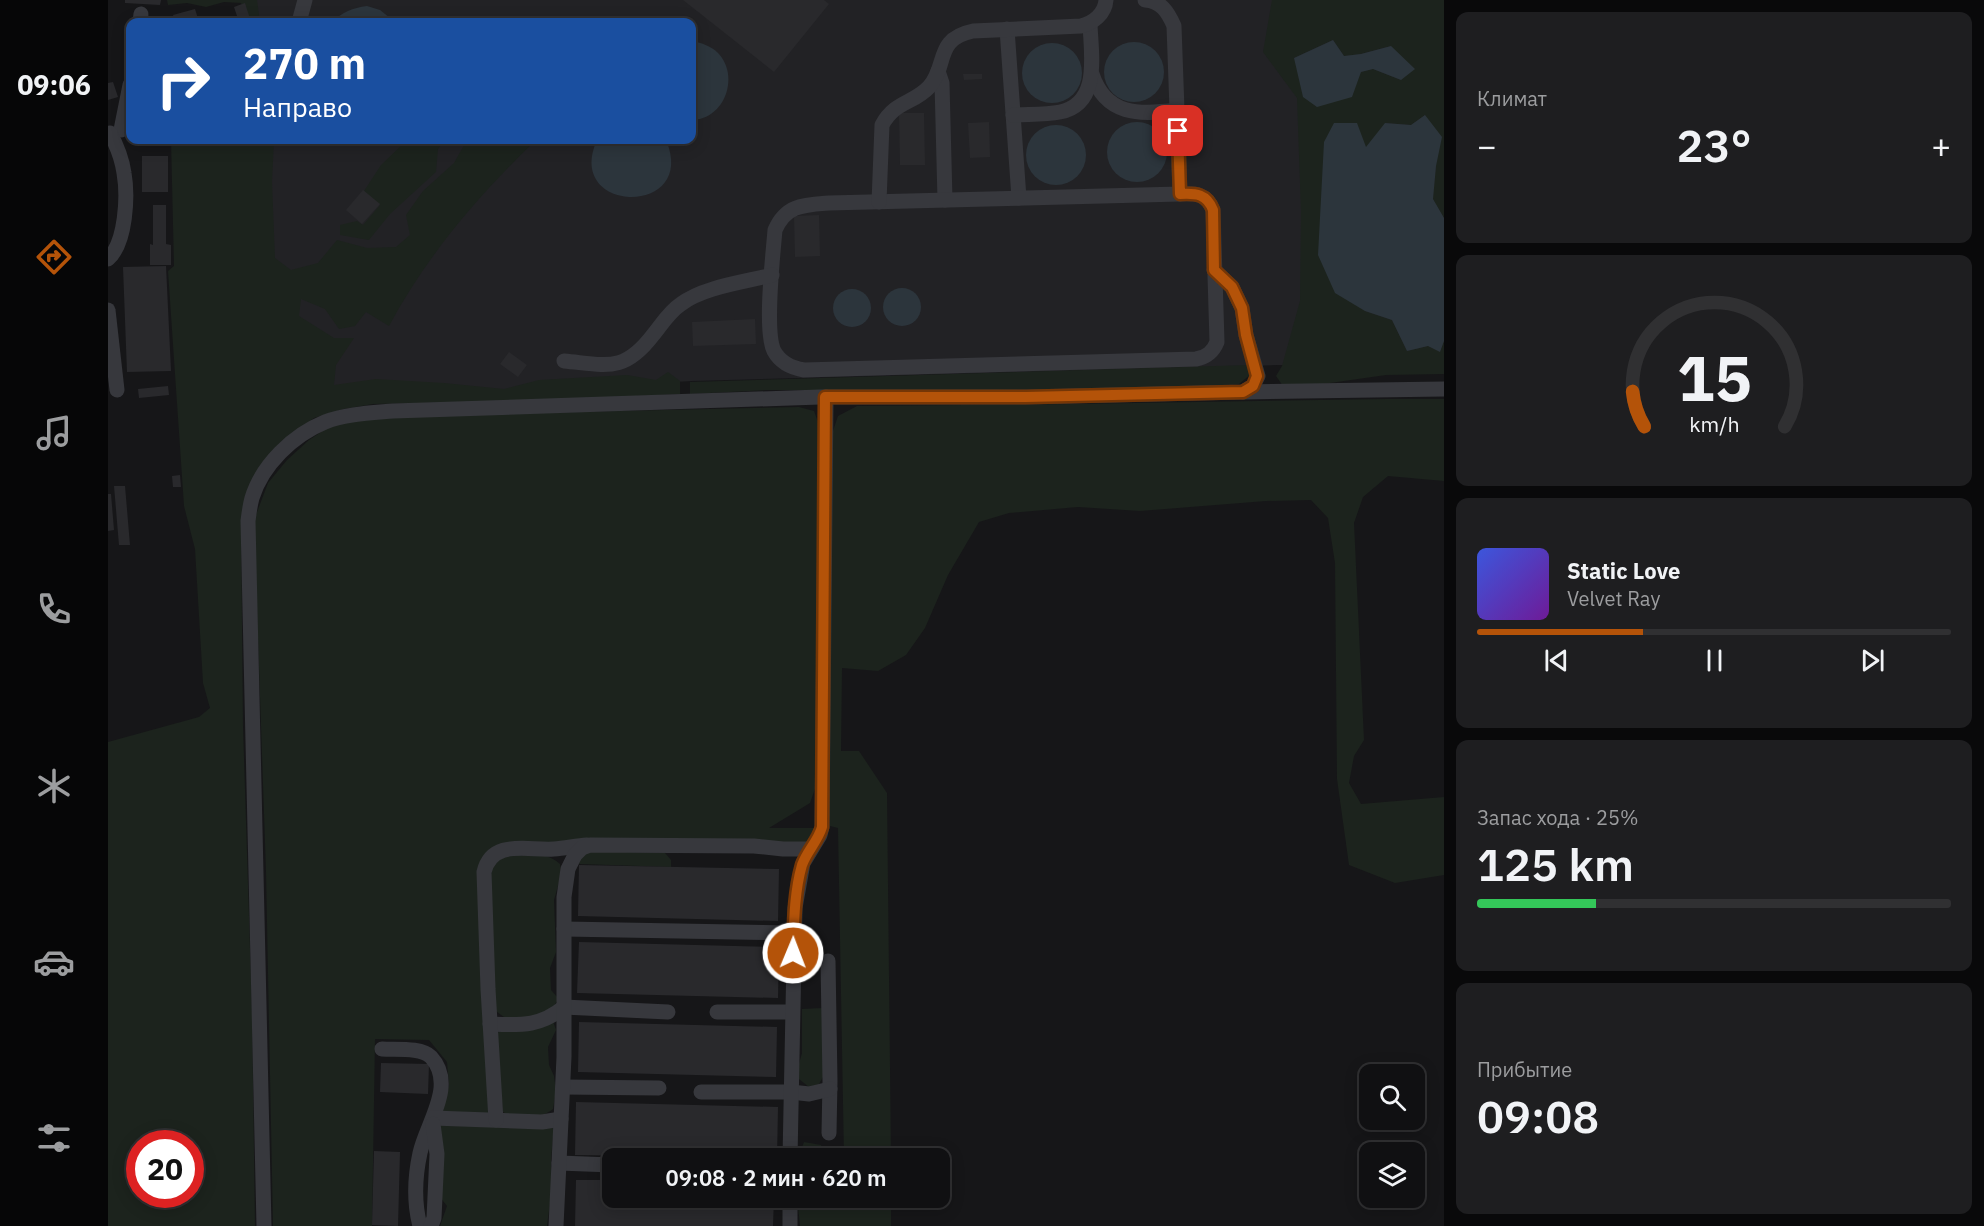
<!DOCTYPE html>
<html lang="ru">
<meta charset="utf-8">
<style>
:root{--surface:#101012;--page:#1e1e20;--text:#f1f3f6;--muted:#9c9d9f;--line:#303032;--accent:#b45309}
body{margin:0;font-family:"IBM Plex Sans",sans-serif;background:var(--page);color:var(--text);height:100vh;display:flex;flex-direction:column;font-size:22px;white-space:nowrap}
*{box-sizing:border-box;margin:0}
p{font-size:20px;color:var(--muted)}
.icon{flex:none;width:33px;height:33px;fill:none;stroke:currentColor;stroke-width:2;stroke-linecap:round;stroke-linejoin:round}
.map{position:relative;flex:1;overflow:hidden}
.drawer{display:flex;flex-direction:column;gap:12px;padding:12px;background:#09090a;width:540px}
.drawer>*{flex:none}
.top-card{position:absolute;left:18px;top:18px;width:570px;height:126px;border-radius:12px;box-shadow:0 3px 15px #0003,0 0 0 2px var(--line);background:#1a4fa0;color:#fff;overflow:hidden}
.buttons{position:absolute;left:1251px;top:1064px;display:grid;gap:12px}
.buttons a{display:grid;place-items:center;width:66px;height:66px;border-radius:12px;background:var(--surface);box-shadow:0 3px 15px #0003,0 0 0 2px var(--line);font-size:30px}
.speed{position:absolute;left:18px;top:1130px;display:flex;gap:12px;font-size:30px;font-weight:700;text-align:center}
.speed>*{display:grid;place-content:center;width:78px;height:78px;border-radius:50%;background:var(--surface);box-shadow:0 3px 15px #0003,0 0 0 2px var(--line);line-height:1}
.speed .limit{border:9px solid #d22;background:#fff;color:#111}
.pin{position:absolute;display:grid;place-items:center;width:51px;height:51px;color:#fff;margin:-26px;border-radius:12px;box-shadow:0 3px 9px #0006}
.me{position:absolute;width:66px;margin:-33px;rotate:1deg;stroke-linejoin:round;filter:drop-shadow(0 0 4px #0008)}
.turn{display:flex;align-items:center;gap:21px;height:126px;padding:0 18px;font-size:27px}
.turn .icon{width:78px;height:78px;stroke-width:2.5}
.turn b{display:block;font-size:42px;line-height:51px}
.big{font-size:45px;font-weight:600;line-height:1.1}
.drawer .card{flex:1;display:flex;flex-direction:column;justify-content:center;gap:9px;min-width:0;padding:0 21px;border-radius:12px;background:var(--page)}
.drawer .dial{align-items:center;gap:0}
.dial svg{height:156px;overflow:visible;fill:none;stroke:var(--line);stroke-width:7;stroke-linecap:round;text-anchor:middle}
.dial text{fill:var(--text);stroke:none}
.song{display:flex;align-items:center;gap:18px}
.cover{width:72px;height:72px;border-radius:9px;background:linear-gradient(135deg,hsl(230 70% 55%),hsl(280 70% 35%))}
.played{height:6px;border-radius:3px;background:linear-gradient(90deg,var(--accent) 35%,var(--line) 35%)}
.keys{display:flex;justify-content:space-around;direction:ltr}
.heat{display:flex;justify-content:space-between;align-items:center;font-size:33px;direction:ltr}
.charge{height:9px;border-radius:4px;background:linear-gradient(90deg,#34c759 25%,var(--line) 0)}
.trip{position:absolute;left:494px;top:1148px;width:348px;height:60px;border-radius:12px;background:var(--surface);box-shadow:0 3px 15px #0003,0 0 0 2px var(--line);font-weight:600;line-height:60px;text-align:center}
main{display:flex;flex:1;min-height:0}
.menu{display:flex;flex-direction:column;width:108px;justify-content:space-around;align-items:center;background:#060607;color:var(--muted)}
.menu .icon{width:42px;height:42px}
.menu .active{color:var(--accent)}
.menu b{font-size:27px;color:var(--text)}
.map>svg:first-child{display:block}
.built{fill:#222225}
.green{fill:#1c231d;fill-rule:evenodd}
.water{fill:#2c353c}
.building{fill:#29292c}
.lines{fill:none;stroke-linecap:round;stroke-linejoin:round}
.minor{stroke:#37383d;stroke-width:15}
.route-casing{stroke:#753606;stroke-width:15}
.route{stroke:#b45309;stroke-width:10}
</style>
<main>
<nav class="menu">
<b>09:06</b>
<svg class="icon active" aria-label="directions" viewBox="0 0 24 24"><path d="M12 3l9 9-9 9-9-9zM9 14v-3h6M13 9l2 2-2 2"/></svg>
<svg class="icon" aria-label="music" viewBox="0 0 24 24"><path d="M9 18V5l10-2v13"/><circle cx="6" cy="18" r="3"/><circle cx="16" cy="16" r="3"/></svg>
<svg class="icon" aria-label="phone" viewBox="0 0 24 24"><path d="M5 4h4l2 5-3 2q2 4 5 5l2-3 5 2v4C11 20 4 13 5 4z"/></svg>
<svg class="icon" aria-label="climate" viewBox="0 0 24 24"><path d="M12 3v18M4 7l16 10M4 17L20 7"/></svg>
<svg class="icon" aria-label="car" viewBox="0 0 24 24"><path d="M5 17H2v-5l4-1 3-4h7l3 4 3 1v5h-3M9 17h6M6 11h13"/><circle cx="7" cy="17" r="2"/><circle cx="17" cy="17" r="2"/></svg>
<svg class="icon" aria-label="filters" viewBox="0 0 24 24"><path d="M4 7h16M4 17h16"/><circle cx="9" cy="7" r="2"/><circle cx="15" cy="17" r="2"/></svg>
</nav>
<div class="map">
<svg width="1336" height="1226" viewBox="0 0 1336 1226">
<rect width="100%" height="100%" fill="#161618"/>
<polygon class="built" points="140,0 1336,0 1336,367 1170,365 584,381 297,397 142,391 123,140 584,140 584,22 146,22"/>
<g class="green">
<polygon points="59,0 149,0 152,22 140,22 133,3 116,2 98,7 79,3 60,5"/>
<path d="M1164,0H1336V218L1324,198L1328,166L1317,115L1303,125L1277,123L1257,311L1284,320L1299,351L1320,346L1332,351L1336,341V374L1278,375L1208,385L1175,386L1168,376L1174,366L1192,301L1193,212L1189,98L1155,52ZM1225,40L1236,56L1253,54L1283,46L1293,80L1265,69L1253,72L1186,58Z"/>
<path d="M63,140H166L164,182L167,258L183,270L210,263L229,240L259,248L288,247L302,235L298,215L315,191L346,163L359,140H426L425,143C369,197 318,257 281,326L258,312L247,326L231,329L217,309L193,299L191,316L226,338H246L228,365L226,385L268,379L336,383L396,389L431,380L519,375L548,380L560,372L572,381V394L420,401L265,404L236,409L206,418L174,441L153,465L133,525L135,726L144,1012L147,1226H0V742L91,717L102,708L95,683L87,549L76,506L60,271L66,266ZM32,1143H82V1194H32Z"/>
<polygon points="299,140 337,140 330,149 328,172 282,214 261,240 232,235 232,225 249,221 255,225 272,205 256,191 273,165"/>
<polygon points="1141,365 1143,374 1131,384 1088,387 881,390 659,390 582,394 582,382"/>
<polygon points="1279,399 1336,399 1336,481 1280,476 1255,497 1246,523 1256,740 1246,756 1241,783 1253,804 1336,797 1336,875 1287,883 1241,865 1229,779 1227,563 1220,518 1203,500 1158,501 1032,511 970,507 901,513 871,522 840,575 817,628 798,655 770,671 734,668 733,751 751,751 779,793 783,1158 736,1158 730,828 722,826 722,820 719,813 724,434 730,416 749,406 966,404"/>
<polygon points="691,407 706,411 711,425 708,786 702,803 661,828 707,828 701,842 380,853 384,1115 334,1115 341,1085 339,1062 321,1040 267,1039 264,1226 165,1226 158,872 146,520 160,483 179,460 201,440 225,424 293,416"/>
<polygon points="479,851 557,853 563,860 563,867 471,864 473,856"/>
<path d="M403,854C421,854 438,851 452,864L453,875L446,900L448,952L442,968L443,990L450,998C447,1012 424,1020 410,1021C400,1021 392,1015 385,1008L382,880C385,864 386,858 403,854Z"/>
<polygon points="714,1008 716,1075 711,1084 701,1087 691,1079 689,1071 694,1053 694,1009"/>
<path d="M445,1021L448,1030L440,1047L441,1065L446,1076L448,1091L445,1109C432,1120 409,1120 395,1112L388,1034L394,1030Z"/>
<polygon points="331,1125 446,1125 443,1160 444,1188 439,1226 332,1226 339,1206 332,1197"/>
<polygon points="696,1142 713,1145 720,1158 690,1158"/>
<polygon points="689,1197 783,1197 783,1226 692,1226"/>
</g>
<g class="water">
<path d="M259,6L272,10L287,22H224C235,12 244,8 259,6Z"/>
<polygon points="1225,40 1236,56 1253,54 1283,46 1307,69 1293,80 1265,69 1253,72 1244,97 1209,107 1195,97 1186,58"/>
<path d="M584,41C594,43 603,46 610,53C632,76 617,119 584,120Z"/>
<circle cx="1026" cy="72" r="30"/>
<circle cx="944" cy="73" r="30"/>
<polygon points="1317,115 1334,137 1328,166 1325,199 1336,218 1336,341 1332,352 1320,346 1299,351 1284,320 1257,311 1227,293 1210,255 1216,142 1226,123 1249,123 1258,147 1277,123 1303,125"/>
<circle cx="1029" cy="152" r="30"/>
<circle cx="948" cy="155" r="30"/>
<path d="M489,140H558C591,217 455,215 489,140Z"/>
<circle cx="794" cy="307" r="19"/>
<circle cx="744" cy="308" r="19"/>
</g>
<g class="building">
<polygon points="17,0 53,0 52,5 17,3"/>
<polygon points="575,0 716,0 721,4 666,72"/>
<polygon points="137,3 143,22 131,22 126,7"/>
<polygon points="87,9 91,22 67,22 65,15"/>
<polygon points="855,74 874,74 874,79 856,80"/>
<polygon points="5,82 10,97 0,100 0,83"/>
<polygon points="791,113 816,113 817,165 792,165"/>
<polygon points="881,122 882,157 862,158 860,123"/>
<rect x="34" y="156" width="26" height="36"/>
<polygon points="255,190 272,204 254,224 238,210"/>
<polygon points="45,205 58,205 58,244 63,245 63,265 42,265 42,244 45,245"/>
<polygon points="711,215 712,256 687,257 686,216"/>
<polygon points="58,266 63,371 19,372 15,267"/>
<polygon points="647,319 648,344 585,346 584,322"/>
<polygon points="401,352 419,365 410,377 392,364"/>
<polygon points="60,386 61,395 31,398 30,389"/>
<polygon points="72,475 73,487 65,487 64,476"/>
<polygon points="6,486 17,486 22,545 11,545"/>
<polygon points="0,494 3,494 6,530 0,531"/>
<polygon points="471,865 671,869 670,921 470,916"/>
<polygon points="471,942 671,947 670,998 469,993"/>
<polygon points="471,1022 669,1027 668,1077 470,1072"/>
<polygon points="273,1063 321,1064 320,1094 272,1092"/>
<polygon points="468,1102 670,1107 669,1158 467,1155"/>
<polygon points="266,1151 292,1152 290,1226 264,1225"/>
<polygon points="468,1180 504,1180 504,1197 666,1197 665,1226 467,1226"/>
</g>
<g class="lines">
<g class="minor">
<path d="M1037,0C1053,1 1060,12 1066,26L1072,194"/>
<polyline points="32,22 33,14"/>
<polyline points="191,22 197,0"/>
<polyline points="899,29 911,198"/>
<polyline points="830,71 834,83 837,200"/>
<path d="M984,74C998,116 1031,115 1069,110"/>
<path d="M905,115C920,114 937,115 952,112C993,104 983,54 982,24"/>
<polyline points="13,130 22,85"/>
<path d="M1072,194C1088,193 1099,194 1105,210L1109,342C1105,352 1099,357 1088,359L696,370C684,368 672,362 666,351C656,331 665,255 667,230C678,205 695,205 721,203Z"/>
<path d="M771,202L774,125C787,101 805,104 821,87C840,66 826,39 865,31L973,26C985,23 997,14 998,0"/>
<path d="M0,259C18,243 20,196 16,173C14,159 9,146 2,133"/>
<polyline points="0,310 9,390"/>
<path d="M456,361C499,365 516,373 545,335C554,324 561,312 573,304C595,287 637,282 664,275"/>
<polyline points="1135,392 1336,389"/>
<polyline points="456,929 686,933"/>
<polyline points="720,961 722,1081 721,1133"/>
<polyline points="609,1012 684,1012"/>
<path d="M382,1024C412,1025 432,1027 456,1007L560,1012"/>
<path d="M274,1049C288,1050 313,1047 323,1057C349,1085 318,1124 312,1153C307,1176 306,1203 312,1226"/>
<polyline points="455,1087 551,1088"/>
<polyline points="593,1092 683,1092 701,1094 722,1089"/>
<polyline points="325,1118 434,1122 453,1119"/>
<path d="M388,1120L380,989L376,872C384,838 421,851 446,849C457,848 468,846 479,845"/>
<polyline points="682,1158 687,908 695,863 712,835 714,827 718,397"/>
<polyline points="451,1163 504,1165"/>
<path d="M156,1226L140,521C141,513 142,505 144,498C154,465 185,435 217,422C238,414 263,413 285,411L712,397H918L1135,392L1145,386L1150,376L1138,335L1134,308L1124,287L1106,270"/>
<polyline points="323,1226 326,1218 329,1154 325,1124"/>
<polyline points="448,1226 456,1057 456,897 460,869 467,855 474,848 482,845 646,846 675,849 703,849"/>
<polyline points="682,1226 682,1197"/>
</g>
</g>
<g class="lines">
<g class="route-casing">
<path id="route" d="M685,953C686,924 686,893 694,865C699,851 710,841 714,827L717,397H918L1135,392L1145,386L1149,376L1138,335L1134,308L1124,287L1106,270L1105,210C1099,194 1088,193 1072,194L1070,131"/>
</g>
<use href="#route" class="route"/>
</g>
</svg>
<div class="buttons">
<a><svg class="icon" aria-label="search" viewBox="0 0 24 24"><circle cx="10" cy="10" r="6"/><path d="M15 15l6 6"/></svg></a>
<a><svg class="icon" aria-label="layers" viewBox="0 0 24 24"><path d="M12 4l9 5-9 5-9-5zM3 14l9 5 9-5"/></svg></a>
</div>
<div class="speed"><div class="limit">20</div></div>
<div class="pin" style="left:1070px;top:131px;background:#d93025"><svg class="icon" aria-label="arrive" viewBox="0 0 24 24"><path d="M6 21V4h12l-3 4 3 4H6"/></svg></div>
<svg class="me" style="left:685px;top:953px" viewBox="-20 -20 40 40"><circle r="17" fill="#b45309" stroke="#fff" stroke-width="3"/><path d="M0-11L8 9 0 5-8 9z" fill="#fff"/></svg>
<div class="trip">09:08 · 2 мин · 620 m</div>
<div class="top-card">
<div class="turn"><svg class="icon" aria-label="right" viewBox="0 0 24 24"><path d="M7 20v-9h11M14 6l5 5-5 5"/></svg><div><b>270 m</b>Направо</div></div>
</div>
</div>
<section class="drawer">
<div class="card"><p>Климат</p>
<div class="heat"><a>−</a><b class="big">23°</b><a>+</a></div>
</div>
<div class="card dial"><svg viewBox="0 0 100 80">
<path d="M14 69A42 42 0 1 1 86 69"/>
<path d="M14 69A42 42 0 0 1 8 51" stroke="#b45309"/>
<text x="50" y="56" font-size="32" font-weight="700">15</text>
<text x="50" y="72" font-size="11">km/h</text>
</svg></div>
<div class="card">
<div class="song"><i class="cover"></i><div><b>Static Love</b><p>Velvet Ray</p></div></div>
<div class="played"></div>
<div class="keys"><svg class="icon" aria-label="previous" viewBox="0 0 24 24"><path d="M18 5L8 12l10 7zM5 5v14"/></svg><svg class="icon" aria-label="pause" viewBox="0 0 24 24"><path d="M8 5v14M16 5v14"/></svg><svg class="icon" aria-label="next" viewBox="0 0 24 24"><path d="M6 5l10 7-10 7zM19 5v14"/></svg></div>
</div>
<div class="card"><p>Запас хода · 25%</p><b class="big">125 km</b><div class="charge"></div></div>
<div class="card"><p>Прибытие</p><b class="big">09:08</b></div>
</section>
</main>
